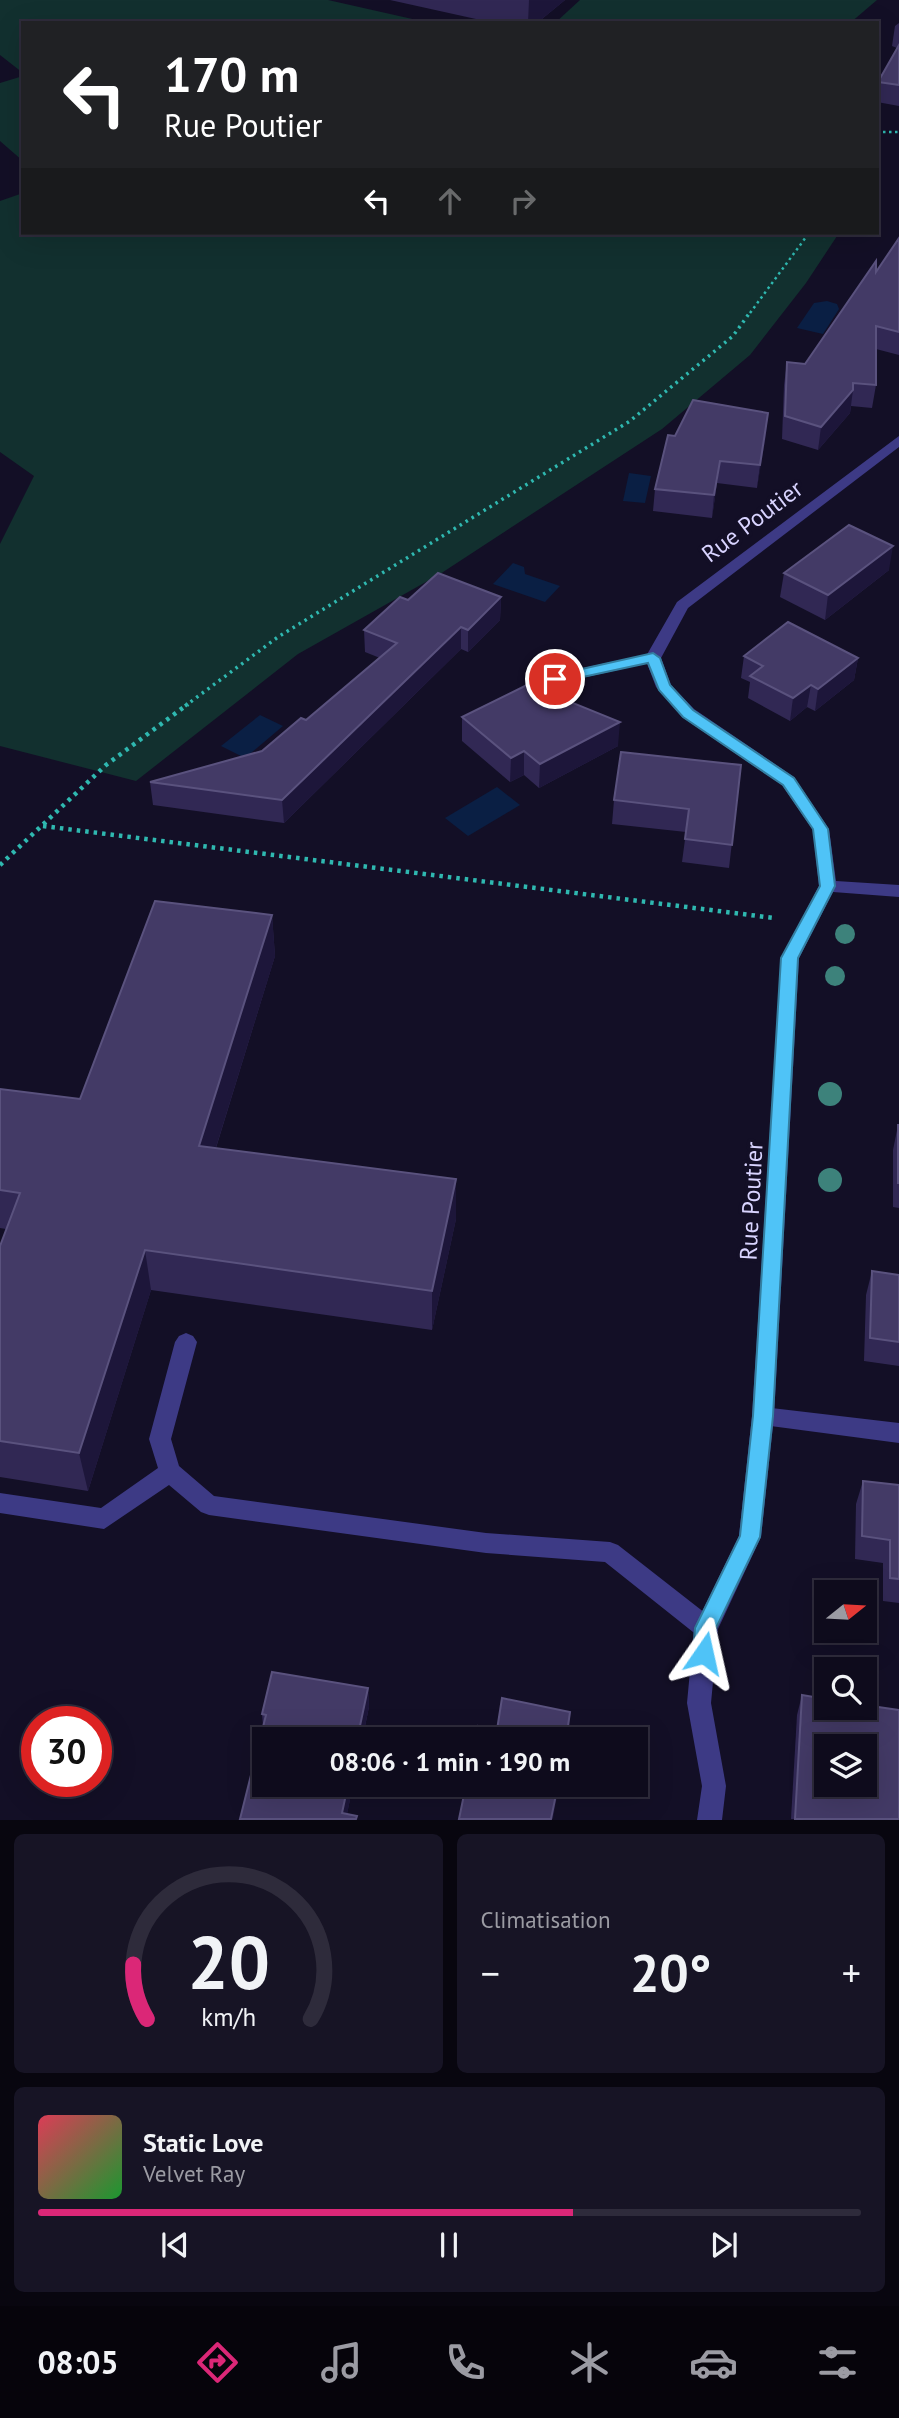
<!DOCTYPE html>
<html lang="fr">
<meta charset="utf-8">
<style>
:root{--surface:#0e0b1c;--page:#171425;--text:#f1f3f6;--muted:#9b9ba3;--line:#2e2b3b;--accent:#db2777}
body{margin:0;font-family:"PT Sans",sans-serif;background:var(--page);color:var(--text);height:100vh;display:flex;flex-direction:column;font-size:26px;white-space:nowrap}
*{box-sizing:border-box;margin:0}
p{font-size:23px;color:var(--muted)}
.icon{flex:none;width:38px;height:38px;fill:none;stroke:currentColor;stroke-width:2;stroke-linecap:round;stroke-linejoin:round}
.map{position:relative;height:1820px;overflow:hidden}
.side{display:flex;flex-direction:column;gap:14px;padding:14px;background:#08060f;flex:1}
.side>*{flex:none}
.guide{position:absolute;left:21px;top:21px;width:858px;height:214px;border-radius:0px;box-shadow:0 7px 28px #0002,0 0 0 2px var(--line);background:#202124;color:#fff;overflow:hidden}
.needle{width:46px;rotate:72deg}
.buttons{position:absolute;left:814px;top:1580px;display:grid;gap:14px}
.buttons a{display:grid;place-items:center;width:63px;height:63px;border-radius:0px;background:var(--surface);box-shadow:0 7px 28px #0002,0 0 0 2px var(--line);font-size:35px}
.speed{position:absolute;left:21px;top:1706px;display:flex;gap:14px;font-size:35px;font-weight:700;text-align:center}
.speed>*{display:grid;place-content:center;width:91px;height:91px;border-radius:50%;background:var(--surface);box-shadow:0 7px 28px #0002,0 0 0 2px var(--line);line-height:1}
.speed .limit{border:10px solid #d22;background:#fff;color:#111}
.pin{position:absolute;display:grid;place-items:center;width:60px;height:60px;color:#fff;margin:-30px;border:4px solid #fff;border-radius:50%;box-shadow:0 2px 7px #0007}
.me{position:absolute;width:77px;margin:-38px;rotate:11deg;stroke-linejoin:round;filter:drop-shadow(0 0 5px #0008)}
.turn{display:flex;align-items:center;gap:24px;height:147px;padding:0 28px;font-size:32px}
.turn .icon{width:91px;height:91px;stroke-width:2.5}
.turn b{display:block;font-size:49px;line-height:60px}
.lanes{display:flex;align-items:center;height:66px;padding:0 28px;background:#0003;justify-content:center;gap:35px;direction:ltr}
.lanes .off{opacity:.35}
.big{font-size:52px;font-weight:700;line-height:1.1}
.side .tile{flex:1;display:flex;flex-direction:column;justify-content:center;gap:10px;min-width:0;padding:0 24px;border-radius:10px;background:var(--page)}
.side .dial{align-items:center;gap:0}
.dial svg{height:182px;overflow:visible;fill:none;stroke:var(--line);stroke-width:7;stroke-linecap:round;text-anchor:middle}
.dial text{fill:var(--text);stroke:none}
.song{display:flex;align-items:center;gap:21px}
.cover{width:84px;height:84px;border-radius:10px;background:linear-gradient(135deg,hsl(350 70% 55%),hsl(130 70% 35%))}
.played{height:7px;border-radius:4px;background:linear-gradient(90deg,var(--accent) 65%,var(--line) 65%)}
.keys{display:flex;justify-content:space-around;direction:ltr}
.heat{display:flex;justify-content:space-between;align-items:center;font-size:38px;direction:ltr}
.side .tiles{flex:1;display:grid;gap:14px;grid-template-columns:1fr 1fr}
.tile:last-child{grid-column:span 2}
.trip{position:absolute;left:252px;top:1727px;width:396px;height:70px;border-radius:0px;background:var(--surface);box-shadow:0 7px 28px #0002,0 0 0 2px var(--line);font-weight:700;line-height:70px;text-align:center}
.tab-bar{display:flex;height:112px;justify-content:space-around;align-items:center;background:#06040b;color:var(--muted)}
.tab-bar .icon{width:49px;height:49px}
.tab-bar .current{color:var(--accent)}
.tab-bar b{font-size:32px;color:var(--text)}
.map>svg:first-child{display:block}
.green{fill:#12302f}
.water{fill:#0a1f44}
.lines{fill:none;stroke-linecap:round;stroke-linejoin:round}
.path-far2{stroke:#2fb8b0;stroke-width:2.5;stroke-dasharray:2.5 3.5;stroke-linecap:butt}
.path-far1{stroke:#2fb8b0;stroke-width:3.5;stroke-dasharray:2.5 4.5;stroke-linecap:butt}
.path{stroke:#2fb8b0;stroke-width:4.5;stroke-dasharray:3.5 5;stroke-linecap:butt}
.lane{fill:#3d3a85;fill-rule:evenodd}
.street{fill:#3d3a85;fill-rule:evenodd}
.tree{fill:#3d827b}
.wall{fill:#312854}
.shaded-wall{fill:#1d163a}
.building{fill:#433a66;stroke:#5a527e;stroke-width:2;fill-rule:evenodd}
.route{fill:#4fc3f7;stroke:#337fa1;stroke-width:2}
.labels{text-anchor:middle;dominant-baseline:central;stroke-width:7;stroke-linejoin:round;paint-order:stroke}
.street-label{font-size:24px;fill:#d9d4ff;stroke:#130f26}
</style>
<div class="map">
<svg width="899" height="1820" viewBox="0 0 899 1820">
<rect width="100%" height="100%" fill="#130f26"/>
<g class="green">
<polygon points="0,0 328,0 430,23 23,23 23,73 0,55"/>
<polygon points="580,0 877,0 850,23 555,23"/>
<polygon points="23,76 23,161 0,141 0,83"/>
<polygon points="23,193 23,233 839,233 806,283 750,355 662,429 440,574 298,654 136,781 0,746 0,544 34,476 0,452 0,201"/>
</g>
<g class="water">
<polygon points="827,301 837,304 839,309 823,334 797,328 814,303"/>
<polygon points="629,473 651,476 645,503 623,501"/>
<polygon points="513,563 524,567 525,574 560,586 545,602 493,584"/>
<polygon points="260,715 283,726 245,758 221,746"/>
<polygon points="497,787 520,805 468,836 445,818"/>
</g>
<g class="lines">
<g class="path-far2">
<polyline points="877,132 899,132"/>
<polyline points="750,313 809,233"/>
</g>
<polyline class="path-far1" points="185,706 278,637 630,421 733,336 751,311"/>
<g class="path">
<polyline points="43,826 774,918"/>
<polyline points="0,865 106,765 188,704"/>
</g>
<g class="lane">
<polygon points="653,653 661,658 658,661 555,684 547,679 555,674"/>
<polygon points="186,1333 193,1336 197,1342 171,1439 179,1466 214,1496 486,1533 610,1542 618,1545 714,1620 718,1628 714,1636 706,1639 698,1636 605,1562 486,1553 209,1515 201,1512 169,1485 104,1529 0,1513 0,1493 101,1508 158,1468 149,1439 175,1342 179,1336"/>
<polygon points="763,1407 899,1423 899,1443 763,1425 755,1423 752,1416 755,1409"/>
</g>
<polygon class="street" points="899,436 899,447 688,608 661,658 671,685 694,709 794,777 829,829 836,881 899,885 899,897 833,892 799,958 774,1416 761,1537 718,1629 711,1703 726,1786 722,1820 697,1820 702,1786 687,1703 694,1628 739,1536 752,1416 781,958 819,886 813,830 782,785 682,717 656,687 645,658 677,602"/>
</g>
<g class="tree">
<circle cx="845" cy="934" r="10"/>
<circle cx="835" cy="976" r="10"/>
<circle cx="830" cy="1094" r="12"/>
<circle cx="830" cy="1180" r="12"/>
</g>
<g class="wall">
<polygon points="390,0 565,0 537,23 494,23"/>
<polygon points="899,23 899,106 877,102 878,82 897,48 892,46 895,26"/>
<polygon points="899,238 899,355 876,349 876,385 872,408 851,406 850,413 818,450 782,439 784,385 787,362 805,364 876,272"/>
<polygon points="768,413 757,488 717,483 712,518 653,511 655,489 675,436"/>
<polygon points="889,570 825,620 780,597 784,573"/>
<polygon points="501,597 500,620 468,652 461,649 284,823 153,805 150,782 262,751 306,720 380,658 365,652 364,630 408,600"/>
<polygon points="744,656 858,658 854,680 815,711 807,707 790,721 748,698 750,682 741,678"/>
<polygon points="462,717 618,746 539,788 524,775 510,782 462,741"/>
<polygon points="741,765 729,868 682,862 686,832 612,824 614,800"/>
<polygon points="272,915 275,956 216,1148 456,1219 432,1330 151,1290 88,1491 0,1477 0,1246 6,1229 0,1228 0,1089 80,1099"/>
<polygon points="898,1125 899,1125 899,1208 893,1207 893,1150"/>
<polygon points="872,1271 899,1275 899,1366 864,1361 866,1295"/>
<polygon points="863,1481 899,1485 899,1603 883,1601 883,1563 855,1559 856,1504"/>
<polygon points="368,1688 369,1707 347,1814 357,1816 357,1819 240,1819 263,1726 262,1714"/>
<polygon points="802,1695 899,1819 791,1819 797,1715"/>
</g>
<g class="shaded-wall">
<polygon points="529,0 565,0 537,23 528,23"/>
<polygon points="853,390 850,413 818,450 821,427"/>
<polygon points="768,413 766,436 757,488 760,465"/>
<polygon points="720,461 717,483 712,518 714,495"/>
<polygon points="893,546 889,570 825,620 828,595"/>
<polygon points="501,597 500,620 468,652 468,630"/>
<polygon points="461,627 461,649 284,823 282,800"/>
<polygon points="858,658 854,680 815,711 818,689"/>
<polygon points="811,685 807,707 790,721 793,698"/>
<polygon points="620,722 618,746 539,788 540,764"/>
<polygon points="524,751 524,775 510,782 511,758"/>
<polygon points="272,915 275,956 204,1186 199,1146"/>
<polygon points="456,1179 456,1219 432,1330 432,1291"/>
<polygon points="145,1250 151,1290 88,1491 79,1453"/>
<polygon points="368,1688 369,1707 362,1740 357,1740"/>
<polygon points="570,1712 569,1733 567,1740 566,1740"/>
<polygon points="348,1785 353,1785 346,1819 342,1813"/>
<polygon points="558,1785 559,1785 553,1819 551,1819"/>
</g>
<g class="building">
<polygon points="899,45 899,85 878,82"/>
<polygon points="899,238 899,332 876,326 876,385 853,383 853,390 821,427 785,416 787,362 805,364 876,261 876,272"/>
<polygon points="693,400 768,413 760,465 720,461 714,495 655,489 668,435 675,436"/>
<polygon points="849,525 893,546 828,595 784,573"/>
<polygon points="438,573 501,597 468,630 461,627 282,800 150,782 262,751 301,718 306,720 397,643 364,630 400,597 408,600"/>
<polygon points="788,622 858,658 818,689 811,685 793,698 750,676 763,666 744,656"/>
<polygon points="537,680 558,697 620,722 540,764 524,751 511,758 462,717"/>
<polygon points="621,752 741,765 732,845 685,839 689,809 614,800"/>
<polygon points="155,901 272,915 199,1146 456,1179 432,1291 145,1250 79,1453 0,1441 0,1246 20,1193 0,1190 0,1089 80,1099"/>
<rect x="898" y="1125" width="1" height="58"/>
<polygon points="872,1271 899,1275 899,1342 870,1338"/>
<polygon points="863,1481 899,1485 899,1579 890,1578 890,1540 862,1536"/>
<polygon points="272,1672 368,1688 357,1740 264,1740 264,1785 348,1785 342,1813 357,1816 356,1819 240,1819 266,1715 262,1714"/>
<path d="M802,1695L826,1699V1708H864V1705L899,1710V1819H795ZM826,1746H864V1785H826Z"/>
<polygon points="502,1698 570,1712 566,1740 475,1740 478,1726 497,1730"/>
<polygon points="466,1785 558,1785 551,1819 459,1819"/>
</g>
<polygon class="route" points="653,653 660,658 670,685 693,710 794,778 828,829 835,886 798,958 773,1416 760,1537 716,1628 711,1660 704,1663 696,1660 693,1653 695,1628 740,1536 753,1416 781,958 820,886 813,829 783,785 683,717 659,690 648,663 555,683 548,679 555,675"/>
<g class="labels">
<g class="street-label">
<text transform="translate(752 521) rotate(-37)">Rue Poutier</text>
<text transform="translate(751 1201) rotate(-87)">Rue Poutier</text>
</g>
</g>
</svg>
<div class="buttons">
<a><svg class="needle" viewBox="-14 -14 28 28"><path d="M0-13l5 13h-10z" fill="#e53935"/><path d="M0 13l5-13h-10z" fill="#9b9ba3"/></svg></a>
<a><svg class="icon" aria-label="search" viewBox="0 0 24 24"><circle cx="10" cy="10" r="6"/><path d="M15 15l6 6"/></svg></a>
<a><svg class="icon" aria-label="layers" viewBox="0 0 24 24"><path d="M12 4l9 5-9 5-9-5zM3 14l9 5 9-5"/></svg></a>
</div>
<div class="speed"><div class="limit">30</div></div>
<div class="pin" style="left:555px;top:679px;background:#d93025"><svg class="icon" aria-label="arrive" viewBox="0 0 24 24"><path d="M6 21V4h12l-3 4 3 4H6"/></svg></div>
<svg class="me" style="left:704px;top:1653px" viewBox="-20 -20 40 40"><path d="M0-17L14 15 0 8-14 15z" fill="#4fc3f7" stroke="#fff" stroke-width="4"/></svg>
<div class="trip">08:06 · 1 min · 190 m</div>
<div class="guide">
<div class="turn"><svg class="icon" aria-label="left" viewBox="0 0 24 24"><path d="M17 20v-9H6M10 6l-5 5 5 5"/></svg><div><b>170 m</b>Rue Poutier</div></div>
<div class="lanes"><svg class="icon" aria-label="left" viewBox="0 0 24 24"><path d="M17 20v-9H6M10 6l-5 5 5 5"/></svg><svg class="icon off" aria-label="ahead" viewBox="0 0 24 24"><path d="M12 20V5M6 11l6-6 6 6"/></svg><svg class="icon off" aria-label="right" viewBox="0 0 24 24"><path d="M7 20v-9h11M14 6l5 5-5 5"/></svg></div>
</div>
</div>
<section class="side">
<div class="tiles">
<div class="tile dial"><svg viewBox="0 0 100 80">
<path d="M14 69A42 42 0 1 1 86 69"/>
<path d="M14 69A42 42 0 0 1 8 45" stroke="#db2777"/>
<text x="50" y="56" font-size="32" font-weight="700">20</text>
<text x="50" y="72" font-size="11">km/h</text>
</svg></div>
<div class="tile"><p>Climatisation</p>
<div class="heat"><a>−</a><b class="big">20°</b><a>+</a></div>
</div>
<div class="tile">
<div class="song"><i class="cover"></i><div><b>Static Love</b><p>Velvet Ray</p></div></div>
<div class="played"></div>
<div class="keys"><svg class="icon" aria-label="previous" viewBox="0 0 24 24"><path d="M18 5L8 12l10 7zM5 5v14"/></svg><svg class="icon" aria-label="pause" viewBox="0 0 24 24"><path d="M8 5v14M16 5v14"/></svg><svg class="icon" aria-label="next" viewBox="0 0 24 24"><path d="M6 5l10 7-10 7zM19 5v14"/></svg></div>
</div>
</div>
</section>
<nav class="tab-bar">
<b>08:05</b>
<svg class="icon current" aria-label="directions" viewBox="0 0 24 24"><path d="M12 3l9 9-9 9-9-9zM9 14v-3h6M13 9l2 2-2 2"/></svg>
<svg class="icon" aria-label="music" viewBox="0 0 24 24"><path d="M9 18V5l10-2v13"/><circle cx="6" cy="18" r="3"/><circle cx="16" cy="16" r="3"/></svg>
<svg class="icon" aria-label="phone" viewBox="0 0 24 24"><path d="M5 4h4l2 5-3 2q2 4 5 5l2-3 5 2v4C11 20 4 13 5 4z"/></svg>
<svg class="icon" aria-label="climate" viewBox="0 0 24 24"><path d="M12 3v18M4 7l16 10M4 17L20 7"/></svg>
<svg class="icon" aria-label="car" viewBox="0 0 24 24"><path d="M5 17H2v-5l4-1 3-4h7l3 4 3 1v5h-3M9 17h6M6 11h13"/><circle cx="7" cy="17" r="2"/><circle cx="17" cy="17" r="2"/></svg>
<svg class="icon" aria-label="filters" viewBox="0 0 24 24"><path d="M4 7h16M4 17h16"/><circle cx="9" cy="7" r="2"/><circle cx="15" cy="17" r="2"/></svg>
</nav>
